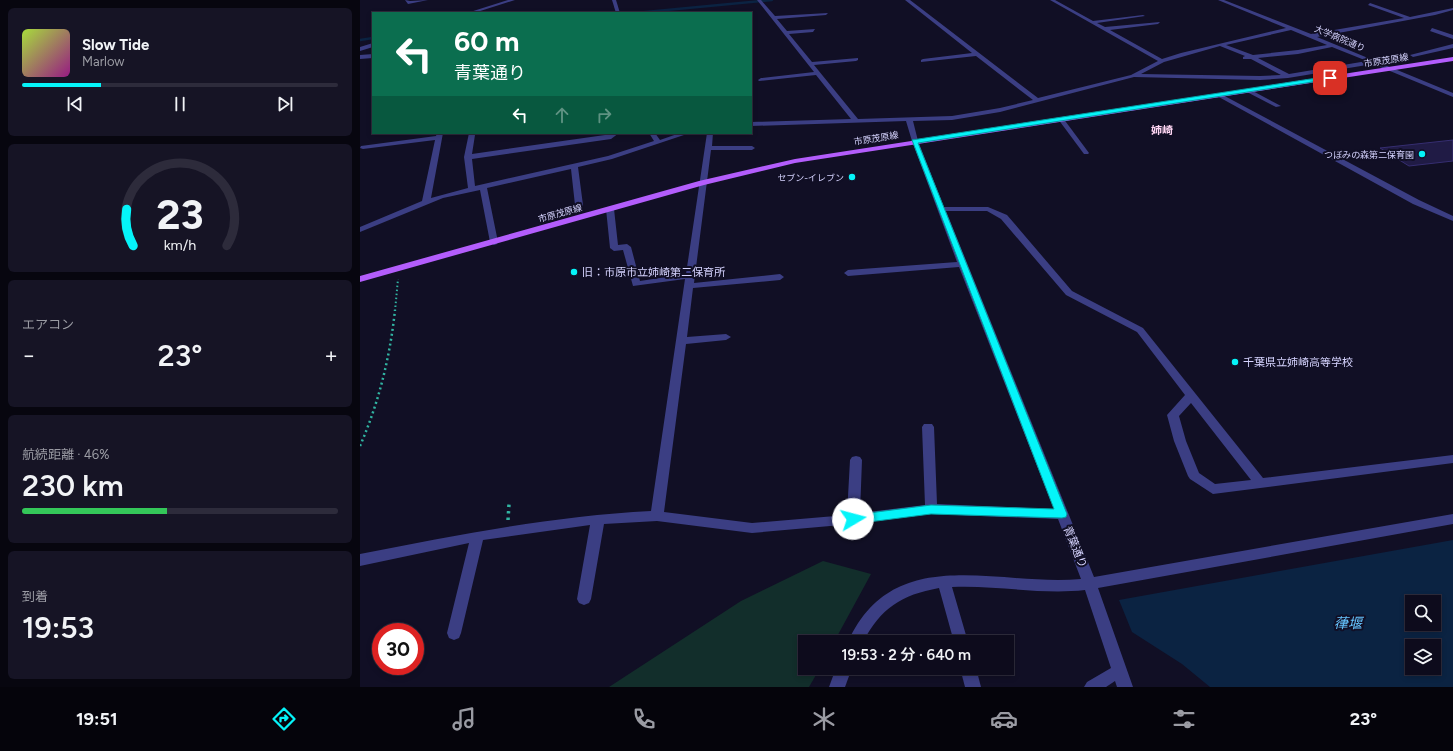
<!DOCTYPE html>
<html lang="ja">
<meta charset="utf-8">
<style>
:root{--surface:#0d0b1c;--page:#161425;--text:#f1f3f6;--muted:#9a9ba3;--line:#2d2b3b;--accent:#05f4f9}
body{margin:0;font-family:Figtree,"Noto Sans JP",sans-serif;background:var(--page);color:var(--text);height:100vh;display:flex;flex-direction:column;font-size:15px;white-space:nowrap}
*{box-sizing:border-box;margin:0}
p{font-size:13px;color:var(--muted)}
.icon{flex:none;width:22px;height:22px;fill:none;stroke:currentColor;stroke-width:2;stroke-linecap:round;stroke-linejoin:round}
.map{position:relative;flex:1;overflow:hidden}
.side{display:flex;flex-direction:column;gap:8px;padding:8px;background:#07060f;width:360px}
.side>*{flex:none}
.top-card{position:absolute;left:12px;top:12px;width:380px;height:122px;border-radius:0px;box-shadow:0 2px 6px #0003,0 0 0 1px var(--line);background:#0b6e4f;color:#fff;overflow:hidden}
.controls{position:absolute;left:1045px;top:595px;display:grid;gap:8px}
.controls a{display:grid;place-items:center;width:36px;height:36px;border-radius:0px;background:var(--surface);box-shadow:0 2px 6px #0003,0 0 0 1px var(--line);font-size:20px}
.speed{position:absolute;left:12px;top:623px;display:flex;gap:8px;font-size:20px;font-weight:700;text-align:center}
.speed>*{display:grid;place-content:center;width:52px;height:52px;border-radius:50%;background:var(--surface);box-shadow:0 2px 6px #0003,0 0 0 1px var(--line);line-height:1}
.speed .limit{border:6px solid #d22;background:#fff;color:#111}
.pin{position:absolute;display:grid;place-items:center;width:34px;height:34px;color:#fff;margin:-17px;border-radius:8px;box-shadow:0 2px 6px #0006}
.me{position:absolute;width:44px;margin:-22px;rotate:82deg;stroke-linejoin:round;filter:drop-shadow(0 0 3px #0008)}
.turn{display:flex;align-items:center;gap:14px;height:84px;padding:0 16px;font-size:18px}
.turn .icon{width:52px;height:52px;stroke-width:2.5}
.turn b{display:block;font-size:28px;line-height:34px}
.lanes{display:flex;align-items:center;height:38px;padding:0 16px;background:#0003;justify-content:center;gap:20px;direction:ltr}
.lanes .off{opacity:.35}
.big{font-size:30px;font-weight:600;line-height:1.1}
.side .tile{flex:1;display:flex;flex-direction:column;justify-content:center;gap:6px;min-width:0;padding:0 14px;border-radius:6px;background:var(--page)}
.side .dial{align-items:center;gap:0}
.dial svg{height:104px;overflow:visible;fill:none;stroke:var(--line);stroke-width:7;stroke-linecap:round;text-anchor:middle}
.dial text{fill:var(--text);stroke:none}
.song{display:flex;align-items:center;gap:12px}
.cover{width:48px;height:48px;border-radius:6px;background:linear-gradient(135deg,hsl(80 70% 55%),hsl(310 70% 35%))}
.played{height:4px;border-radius:2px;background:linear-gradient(90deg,var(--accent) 25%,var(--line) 25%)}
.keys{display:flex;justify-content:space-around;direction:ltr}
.heat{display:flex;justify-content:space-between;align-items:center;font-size:22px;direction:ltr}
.charge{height:6px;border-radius:3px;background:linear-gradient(90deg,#34c759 46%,var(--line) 0)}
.trip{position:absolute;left:438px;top:635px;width:216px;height:40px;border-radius:0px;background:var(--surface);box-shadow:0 2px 6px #0003,0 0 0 1px var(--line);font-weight:600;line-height:40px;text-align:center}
.dock{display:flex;height:64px;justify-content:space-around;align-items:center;background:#05040b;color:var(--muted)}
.dock .icon{width:28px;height:28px}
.dock .active{color:var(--accent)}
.dock b{font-size:18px;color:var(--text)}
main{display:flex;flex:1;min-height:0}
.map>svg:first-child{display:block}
.green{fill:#122e2b}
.water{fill:#0b2342;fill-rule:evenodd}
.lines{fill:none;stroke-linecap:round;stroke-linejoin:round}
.stream{stroke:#0b2342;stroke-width:2.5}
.building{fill:#201b45;stroke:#362e71}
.path-far2{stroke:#31b4a2;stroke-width:2;stroke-dasharray:1.5 2.5;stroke-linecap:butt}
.path-far1{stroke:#31b4a2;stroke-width:2.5;stroke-dasharray:2 3;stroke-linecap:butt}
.path{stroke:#31b4a2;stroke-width:3.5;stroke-dasharray:2.5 4;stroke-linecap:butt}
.minor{fill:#3b3e83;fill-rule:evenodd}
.major{fill:#b35dfc;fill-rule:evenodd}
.route{fill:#05f4f9;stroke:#039fa2}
.poi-dot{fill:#05f4f9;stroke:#110f25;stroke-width:1.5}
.labels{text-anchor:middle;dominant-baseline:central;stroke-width:4;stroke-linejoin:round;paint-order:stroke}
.far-street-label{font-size:9px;fill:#d5d3fe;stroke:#110f25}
.far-poi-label{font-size:9px;fill:#d5d3fe;stroke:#110f25;text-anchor:end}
.far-quarter-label{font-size:11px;font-weight:bold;fill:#fed5f3;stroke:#110f25}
.poi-label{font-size:11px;fill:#d5d3fe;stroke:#110f25;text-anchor:start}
.street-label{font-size:11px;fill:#d5d3fe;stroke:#110f25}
.near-water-label{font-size:14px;font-style:italic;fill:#64c2fc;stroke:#110f25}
</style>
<main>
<section class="side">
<div class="tile">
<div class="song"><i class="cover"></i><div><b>Slow Tide</b><p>Marlow</p></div></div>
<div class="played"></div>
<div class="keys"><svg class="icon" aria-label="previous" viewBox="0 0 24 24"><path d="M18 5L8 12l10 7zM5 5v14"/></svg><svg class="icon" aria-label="pause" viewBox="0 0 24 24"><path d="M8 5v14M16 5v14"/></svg><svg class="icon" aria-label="next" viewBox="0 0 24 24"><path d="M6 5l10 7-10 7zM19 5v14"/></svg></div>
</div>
<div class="tile dial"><svg viewBox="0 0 100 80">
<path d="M14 69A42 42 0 1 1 86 69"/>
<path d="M14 69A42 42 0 0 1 9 41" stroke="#05f4f9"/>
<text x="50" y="56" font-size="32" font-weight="700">23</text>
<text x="50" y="72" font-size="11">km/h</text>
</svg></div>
<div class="tile"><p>エアコン</p>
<div class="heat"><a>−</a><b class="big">23°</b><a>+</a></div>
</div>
<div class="tile"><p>航続距離 · 46%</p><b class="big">230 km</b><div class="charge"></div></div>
<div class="tile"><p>到着</p><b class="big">19:53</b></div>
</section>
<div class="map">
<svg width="1093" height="687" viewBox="0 0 1093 687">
<rect width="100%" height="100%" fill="#110f25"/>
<polygon class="green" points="463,561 511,574 474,642 445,642 445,668 460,668 449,687 249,687 381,601"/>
<path class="water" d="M1093,540V687H850L822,664L772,632L759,600ZM1052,602H1074V624H1052ZM1052,646H1074V668H1052Z"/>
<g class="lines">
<g class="stream">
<polyline points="275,13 412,0"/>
<polyline points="0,40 13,38"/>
</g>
</g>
<polygon class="building" points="1093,140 1093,161 1049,166 1020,148"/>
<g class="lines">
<polyline class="path-far2" points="35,311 38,279"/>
<path class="path-far1" d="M0,446C19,402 30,357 35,310"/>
<polyline class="path" points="148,520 149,504"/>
<g class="minor">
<polygon points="45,0 50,1 68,0 48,4"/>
<polygon points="148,0 155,0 114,13 107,13"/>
<polygon points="252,0 256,0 260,13 256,13"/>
<path d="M397,0H401L415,16L468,13L466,15L417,19L427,31L455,29L453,32L429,34L452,62L498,58V60L496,61L454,65L498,119L592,116L640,108L673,100L616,56L561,62V60L563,59L612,53L545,0H550L678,98L771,75L798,61L690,0H695L733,21L783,15L785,16L737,23L745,27L800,22L798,24L750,30L802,59L821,53L926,28L858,0H864L951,34L1044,18L1008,5L1010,3L1050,17L1093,8V10L1075,15L957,37L1093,93V97L1013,64L928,78L900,80L774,77L640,112L592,120L553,121L558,141L584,207H628L647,215L712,291L783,328L903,478L1093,455V463L853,494L830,479L828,476L814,441L807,415L825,395L777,332L706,295L641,219L627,211H586L734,577L1093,514V524L738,588L773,687H757L755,681L746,687H724L727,682L751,668L725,590C681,595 637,585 592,587L608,642H594L579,588C541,595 521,608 503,642H488C534,541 637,587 721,579L698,519L571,514L493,524L392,533L297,521L244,524L231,599L229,603L224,605L219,603L217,599L230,525L123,540L101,633L99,638L94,640L89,638L87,633L109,543L0,566V554C97,535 193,516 291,511L325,279L273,286L263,250L254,251L250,248L246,209L250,207L254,209L258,245L267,244L271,247L280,281L326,274L347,133H353L352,146H392L395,148L392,150H351L334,283L420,274L424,277L420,280L333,288L327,337L366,334L371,337L366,340L326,344L304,512L392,523L487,515L490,460L492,457L496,456L500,457L502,460L500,513L565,505L562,427L564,424H572L574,427L577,504L694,509L599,267L488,276L484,273L488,270L597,262L552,141L546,121L391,126V122L491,119L456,75L399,81L398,80L401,78L454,72ZM931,30L967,45L938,50L893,55L866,45ZM860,46L885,56L883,57V59H891L921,75L900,76L781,74L804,62ZM972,47L1007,61L929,74L898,58L938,54ZM831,403L891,480L855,484L839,473L826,441L819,416Z"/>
<polygon points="1072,28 1093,35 1093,39 1070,31"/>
<polygon points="13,43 13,47 0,51 0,47"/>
<polygon points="1093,44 1093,48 1053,57 1050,55"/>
<polygon points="13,54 13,58 0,59 0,55"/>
<polygon points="885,89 889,89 921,106 916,107 885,91"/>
<polygon points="859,93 1059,200 1093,216 1093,221 1053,204 857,96 857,94"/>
<polygon points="699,118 703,118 729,153 728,154 724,154 698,119"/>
<polygon points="77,133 83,133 71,198 108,188 104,157 109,133 117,133 115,135 112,154 259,133 251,139 112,159 115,186 248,156 294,141 289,133 295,133 300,140 320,133 330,133 252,159 218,167 223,205 222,207 219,207 215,205 211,169 127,188 138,242 137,244 134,245 130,242 120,190 83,198 0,232 0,227 62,201 75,140 3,149 0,148 1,146 76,136"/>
<polygon points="476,668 492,668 485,687 469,687"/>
<polygon points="600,668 616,668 621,687 605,687"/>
</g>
<polygon class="major" points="1093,57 1093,61 435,163 344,185 0,282 0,276 339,181 435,159"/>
</g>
<polygon class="route" points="970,76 972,79 558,143 707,514 706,517 702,518 571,514 493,524 489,523 488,519 489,516 493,515 571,505 694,509 552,140"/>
<g class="poi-dot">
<circle cx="1062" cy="154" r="4"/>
<circle cx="492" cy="177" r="4"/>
<circle cx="214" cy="272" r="4"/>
<circle cx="875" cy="362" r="4"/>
</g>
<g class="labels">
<g class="far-street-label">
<text transform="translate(980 38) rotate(23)">大学病院通り</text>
<text transform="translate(1026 60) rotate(-9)">市原茂原線</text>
<text transform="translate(516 138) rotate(-9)">市原茂原線</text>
<text transform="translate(200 213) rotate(-16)">市原茂原線</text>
</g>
<g class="far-poi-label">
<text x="1054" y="154">つぼみの森第二保育園</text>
<text x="484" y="177">セブン-イレブン</text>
</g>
<g class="far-quarter-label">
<text x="802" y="130">姉崎</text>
</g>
<g class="poi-label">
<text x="222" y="272">旧：市原市立姉崎第二保育所</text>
<text x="883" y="362">千葉県立姉崎高等学校</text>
</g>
<g class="street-label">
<text transform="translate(715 547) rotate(68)">青葉通り</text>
</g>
<g class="near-water-label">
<text x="988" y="623">葎堰</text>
</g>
</g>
</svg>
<div class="controls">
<a><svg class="icon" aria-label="search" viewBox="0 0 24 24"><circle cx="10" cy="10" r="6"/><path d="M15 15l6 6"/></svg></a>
<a><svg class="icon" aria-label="layers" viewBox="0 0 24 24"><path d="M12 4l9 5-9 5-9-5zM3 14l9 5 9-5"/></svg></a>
</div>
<div class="speed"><div class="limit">30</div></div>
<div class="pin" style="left:970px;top:78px;background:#d93025"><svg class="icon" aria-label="arrive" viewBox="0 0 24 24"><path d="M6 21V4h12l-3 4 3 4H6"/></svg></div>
<svg class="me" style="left:493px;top:519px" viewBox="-20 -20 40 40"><circle r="19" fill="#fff"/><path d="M0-13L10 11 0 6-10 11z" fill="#05f4f9"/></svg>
<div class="trip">19:53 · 2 分 · 640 m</div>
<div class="top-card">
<div class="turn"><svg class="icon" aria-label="left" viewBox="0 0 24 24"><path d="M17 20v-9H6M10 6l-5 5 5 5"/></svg><div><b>60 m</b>青葉通り</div></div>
<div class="lanes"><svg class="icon" aria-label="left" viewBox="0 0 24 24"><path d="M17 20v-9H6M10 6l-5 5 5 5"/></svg><svg class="icon off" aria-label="ahead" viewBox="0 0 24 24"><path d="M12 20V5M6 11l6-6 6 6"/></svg><svg class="icon off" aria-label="right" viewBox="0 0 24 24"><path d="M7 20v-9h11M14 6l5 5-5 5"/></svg></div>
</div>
</div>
</main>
<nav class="dock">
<b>19:51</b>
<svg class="icon active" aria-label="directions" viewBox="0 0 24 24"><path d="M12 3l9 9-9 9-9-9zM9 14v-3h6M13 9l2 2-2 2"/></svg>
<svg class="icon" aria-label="music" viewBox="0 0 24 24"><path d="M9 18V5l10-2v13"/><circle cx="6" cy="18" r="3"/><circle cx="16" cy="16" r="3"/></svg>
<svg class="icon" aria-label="phone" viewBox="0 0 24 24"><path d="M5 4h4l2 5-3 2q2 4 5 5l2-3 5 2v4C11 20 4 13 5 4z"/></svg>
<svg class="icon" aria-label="climate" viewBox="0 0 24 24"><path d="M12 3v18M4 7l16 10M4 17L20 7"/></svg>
<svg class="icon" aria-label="car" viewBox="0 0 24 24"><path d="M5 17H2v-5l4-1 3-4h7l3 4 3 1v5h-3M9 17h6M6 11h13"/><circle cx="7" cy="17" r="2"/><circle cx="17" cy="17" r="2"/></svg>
<svg class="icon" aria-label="filters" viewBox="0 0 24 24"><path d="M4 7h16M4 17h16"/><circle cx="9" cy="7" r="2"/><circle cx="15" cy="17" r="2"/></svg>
<b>23°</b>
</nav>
